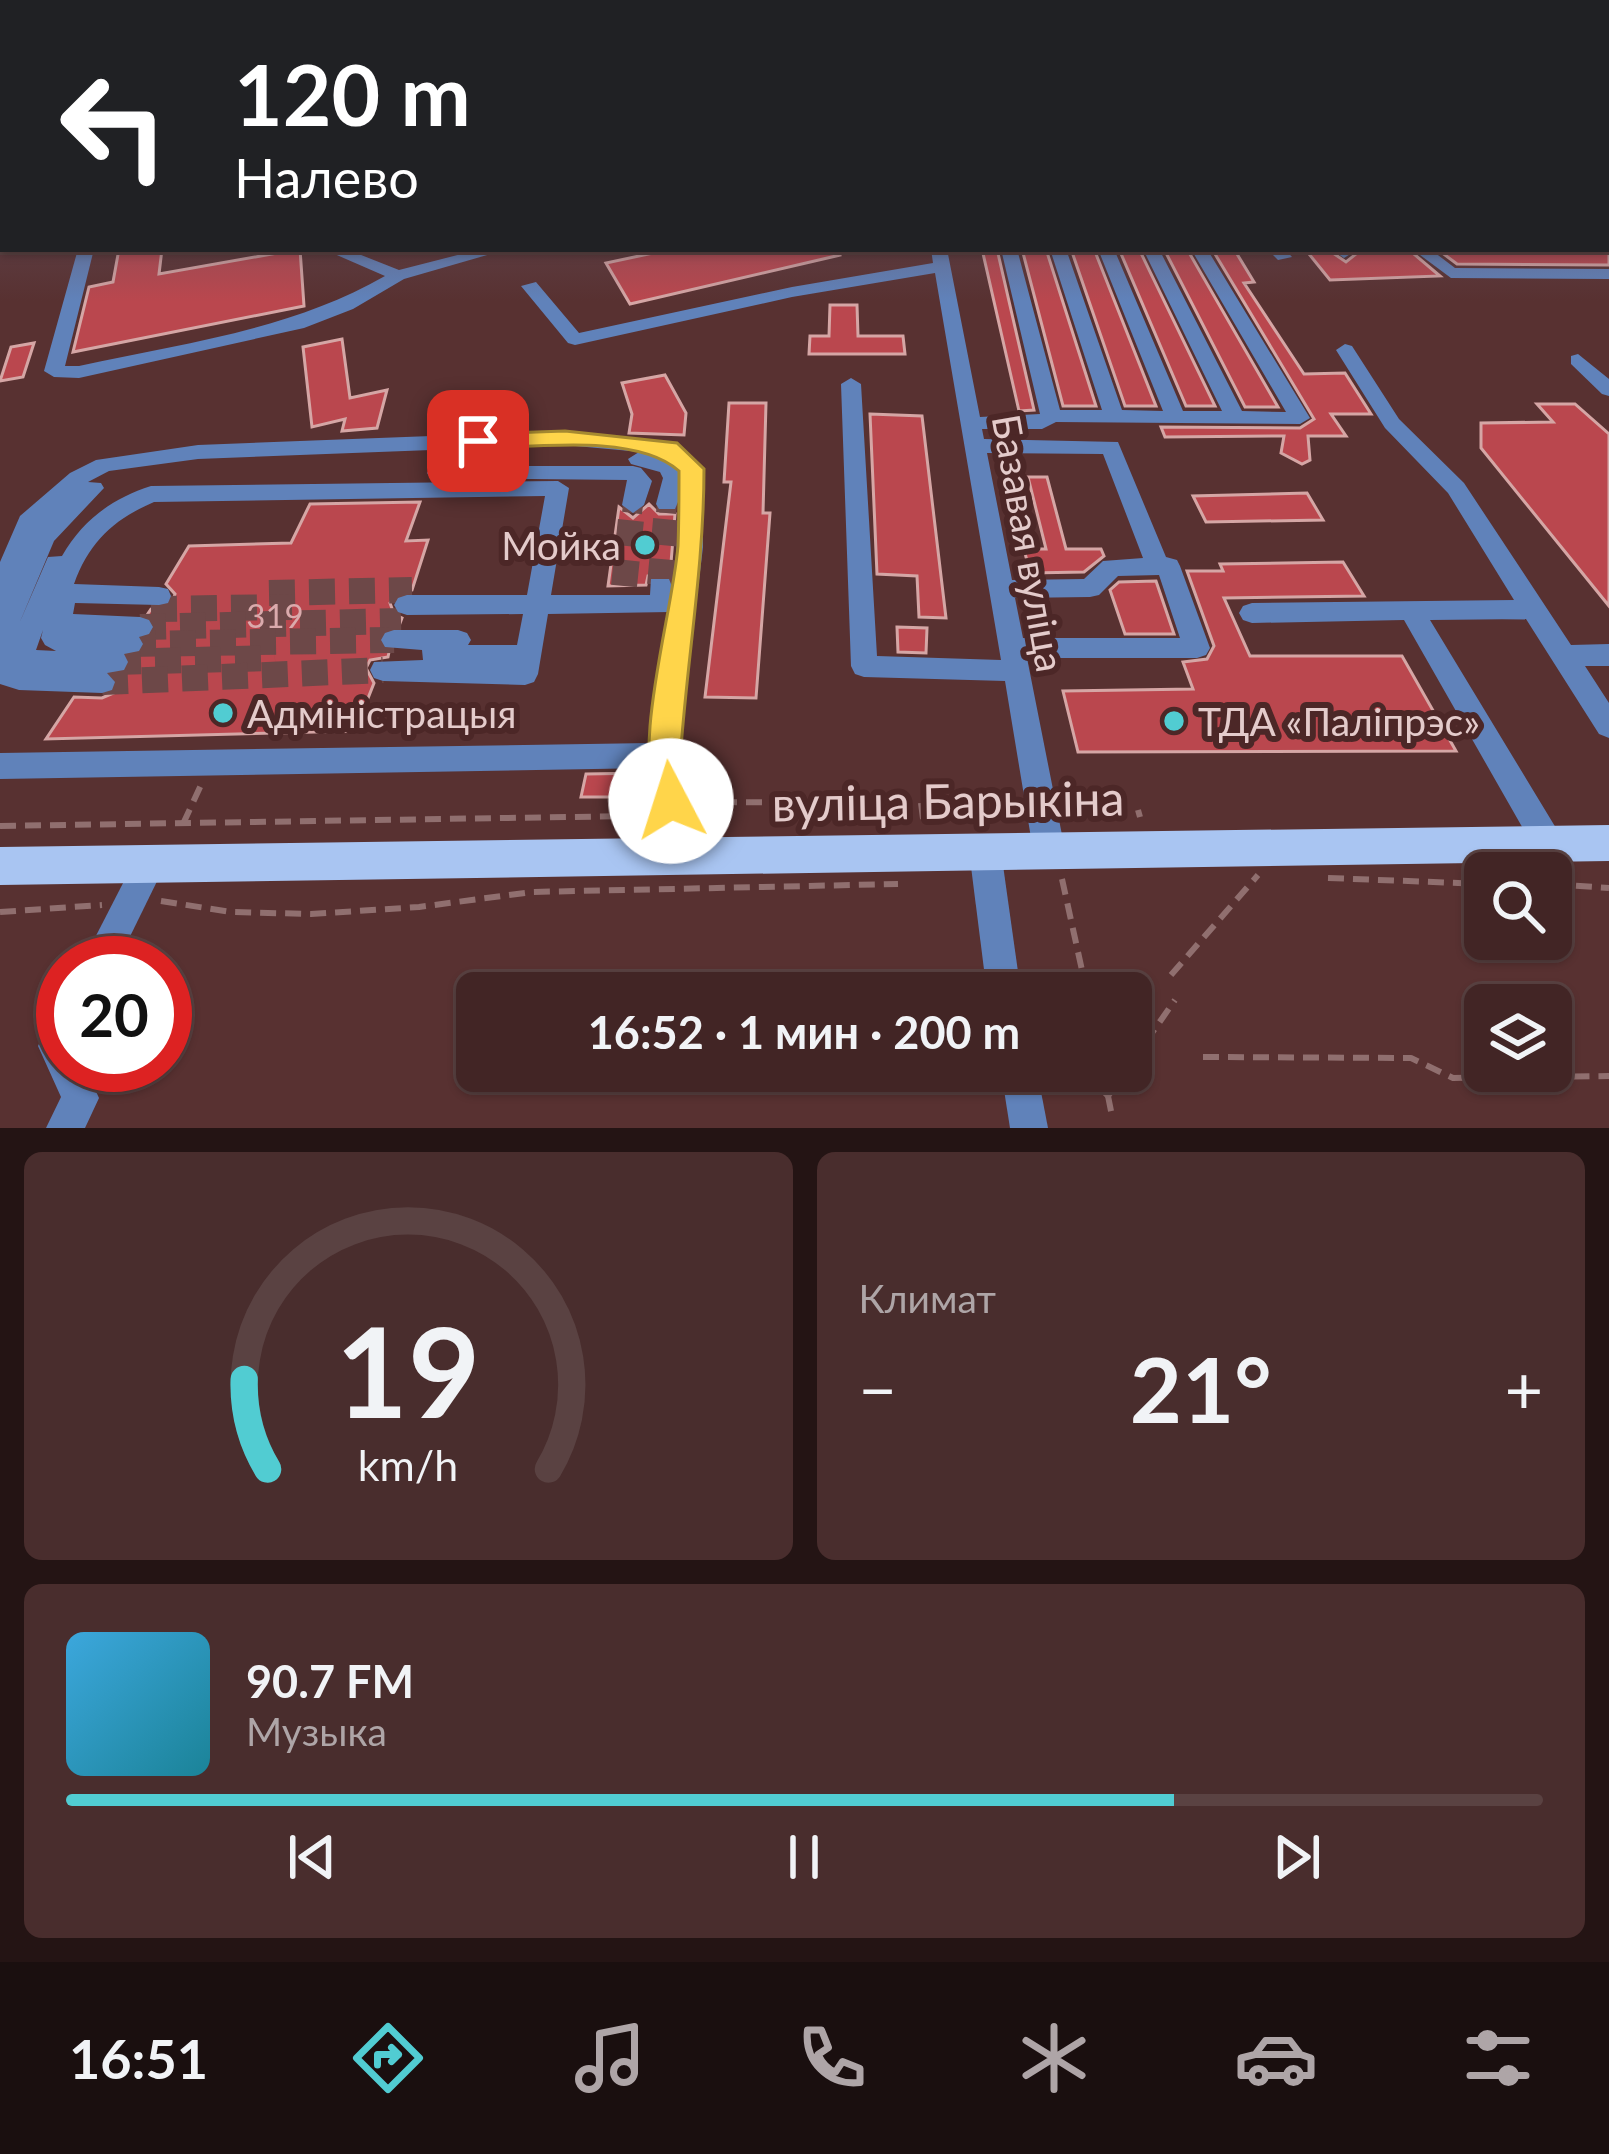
<!DOCTYPE html>
<html lang="ru">
<meta charset="utf-8">
<style>
:root{--surface:#422525;--page:#492d2d;--text:#f1f3f6;--muted:#aea5a7;--line:#5a4242;--accent:#51ccd2}
body{margin:0;font-family:Lato,sans-serif;background:var(--page);color:var(--text);height:100vh;display:flex;flex-direction:column;font-size:45px;white-space:nowrap}
*{box-sizing:border-box;margin:0}
p{font-size:39px;color:var(--muted)}
.icon{flex:none;width:66px;height:66px;fill:none;stroke:currentColor;stroke-width:2;stroke-linecap:round;stroke-linejoin:round}
.map{position:relative;height:1128px;overflow:hidden}
.details{display:flex;flex-direction:column;gap:24px;padding:24px;background:#241414;flex:1}
.details>*{flex:none}
.guide{position:absolute;left:0px;top:0px;width:1611px;height:252px;box-shadow:0 3px 9px #0004,0 0 0 3px var(--line);background:#202124;color:#fff;overflow:hidden}
.tools{position:absolute;left:1464px;top:852px;display:grid;gap:24px}
.tools a{display:grid;place-items:center;width:108px;height:108px;border-radius:18px;background:var(--surface);box-shadow:0 3px 9px #0004,0 0 0 3px var(--line);font-size:60px}
.speed{position:absolute;left:36px;top:936px;display:flex;gap:24px;font-size:60px;font-weight:700;text-align:center}
.speed>*{display:grid;place-content:center;width:156px;height:156px;border-radius:50%;background:var(--surface);box-shadow:0 3px 9px #0004,0 0 0 3px var(--line);line-height:1}
.speed .limit{border:18px solid #d22;background:#fff;color:#111}
.pin{position:absolute;display:grid;place-items:center;width:102px;height:102px;color:#fff;margin:-51px;border-radius:24px;box-shadow:0 6px 18px #0006}
.me{position:absolute;width:132px;margin:-66px;rotate:355deg;stroke-linejoin:round;filter:drop-shadow(0 0 9px #0008)}
.turn{display:flex;align-items:center;gap:42px;height:252px;padding:0 36px;font-size:54px}
.turn .icon{width:156px;height:156px;stroke-width:2.5}
.turn b{display:block;font-size:84px;line-height:102px}
.big{font-size:90px;font-weight:700;line-height:1.1}
.details .widget{flex:1;display:flex;flex-direction:column;justify-content:center;gap:18px;min-width:0;padding:0 42px;border-radius:18px;background:var(--page)}
.details .dial{align-items:center;gap:0}
.dial svg{height:312px;overflow:visible;fill:none;stroke:var(--line);stroke-width:7;stroke-linecap:round;text-anchor:middle}
.dial text{fill:var(--text);stroke:none}
.song{display:flex;align-items:center;gap:36px}
.cover{width:144px;height:144px;border-radius:18px;background:linear-gradient(135deg,hsl(200 70% 55%),hsl(190 70% 35%))}
.played{height:12px;border-radius:6px;background:linear-gradient(90deg,var(--accent) 75%,var(--line) 75%)}
.keys{display:flex;justify-content:space-around;direction:ltr}
.heat{display:flex;justify-content:space-between;align-items:center;font-size:66px;direction:ltr}
.details .tiles{flex:1;display:grid;gap:24px;grid-template-columns:1fr 1fr}
.widget:last-child{grid-column:span 2}
.trip{position:absolute;left:456px;top:972px;width:696px;height:120px;border-radius:18px;background:var(--surface);box-shadow:0 3px 9px #0004,0 0 0 3px var(--line);font-weight:700;line-height:120px;text-align:center}
.menu{display:flex;height:192px;justify-content:space-around;align-items:center;background:#1a0f0f;color:var(--muted)}
.menu .icon{width:84px;height:84px}
.menu .on{color:var(--accent)}
.menu b{font-size:54px;color:var(--text)}
.map>svg:first-child{display:block}
.building{fill:#ba474e;stroke:#d5a6a5;stroke-width:3}
.lines{fill:none;stroke-linecap:round;stroke-linejoin:round}
.minor-tunnel-far1{stroke:#6d4848;stroke-width:20;stroke-dasharray:20 10;stroke-linecap:butt}
.minor-tunnel{stroke:#6d4848;stroke-width:26;stroke-dasharray:26 14;stroke-linecap:butt}
.path{stroke:#906f6f;stroke-width:6;stroke-dasharray:16 9;stroke-linecap:butt}
.minor{fill:#6082ba;fill-rule:evenodd}
.major{fill:#a9c5f2;fill-rule:evenodd}
.route{fill:#ffd54a;stroke:#a68a30;stroke-width:3}
.poi-dot{fill:#51ccd2;stroke:#4c2727;stroke-width:4.5}
.labels{text-anchor:middle;dominant-baseline:central;stroke-width:12;stroke-linejoin:round;paint-order:stroke}
.number-label{font-size:33px;fill:#daaaac}
.street-label{font-size:39px;fill:#e4cbcb;stroke:#4c2727}
.poi-label{font-size:39px;fill:#e4cbcb;stroke:#4c2727;text-anchor:start}
.near-street-label{font-size:48px;fill:#e4cbcb;stroke:#4c2727}
</style>
<div class="map">
<svg width="1609" height="1128" viewBox="0 0 1609 1128">
<rect width="100%" height="100%" fill="#583131"/>
<g class="building">
<polygon points="119,249 162,249 159,274 300,249 304,306 73,352 89,287 113,282"/>
<polygon points="672,249 839,249 840,255 630,304 606,263"/>
<polygon points="982,249 997,249 1034,410 1019,411"/>
<polygon points="1022,249 1046,249 1096,406 1063,406"/>
<polygon points="1071,249 1094,249 1156,406 1125,406"/>
<polygon points="1119,249 1139,249 1215,406 1186,406"/>
<polygon points="1164,249 1187,249 1278,407 1245,407"/>
<polygon points="1212,249 1234,249 1254,282 1244,283 1304,374 1345,373 1371,414 1331,414 1346,436 1308,436 1310,460 1302,464 1281,453 1284,436 1165,437 1161,427 1300,428 1314,419"/>
<polygon points="1305,249 1327,249 1346,262 1356,254 1355,249 1408,249 1440,276 1330,280"/>
<polygon points="1437,249 1609,249 1609,265 1457,264"/>
<polygon points="830,305 857,305 858,336 903,336 905,354 809,354 810,336 829,336"/>
<polygon points="342,339 350,398 387,390 377,428 342,431 345,419 312,427 303,347"/>
<polygon points="34,343 23,377 0,381 11,347"/>
<polygon points="665,375 686,413 684,435 629,433 632,414 622,383"/>
<polygon points="729,403 766,403 763,513 770,513 756,698 705,697 731,482 724,482"/>
<polygon points="1537,404 1575,404 1609,434 1609,606 1481,448 1481,423 1553,422"/>
<polygon points="870,414 922,416 946,618 919,617 917,576 877,574"/>
<polygon points="1028,477 1047,477 1066,549 1101,549 1104,556 1084,572 1030,573 1024,549 1046,549"/>
<polygon points="1307,493 1323,520 1206,522 1193,496"/>
<polygon points="420,502 406,541 428,540 412,590 397,594 390,603 394,614 402,618 399,626 384,629 377,638 381,649 389,652 388,657 370,660 366,668 374,683 355,731 46,739 74,697 102,698 116,692 116,676 128,672 131,657 143,653 146,640 157,629 147,615 151,609 172,605 175,594 166,584 189,546 291,543 310,504"/>
<polygon points="649,504 659,514 675,514 670,575 648,576 646,585 608,586 619,507 633,518"/>
<polygon points="1343,562 1364,596 1224,598 1250,656 1402,656 1456,751 1078,752 1063,691 1193,689 1183,662 1207,659 1214,646 1187,571 1223,571 1220,564"/>
<polygon points="1156,581 1174,634 1125,634 1110,590 1119,582"/>
<polygon points="897,627 927,628 926,653 898,652"/>
<polygon points="647,773 649,797 581,797 586,774"/>
</g>
<g class="lines">
<g class="minor-tunnel-far1">
<polyline points="632,513 633,505"/>
<polyline points="666,513 667,504"/>
</g>
<g class="minor-tunnel">
<polyline points="660,585 667,510"/>
<polyline points="624,586 632,510"/>
<polyline points="269,593 412,590"/>
<polyline points="151,609 292,607"/>
<polyline points="140,627 401,621"/>
<polyline points="130,644 394,640"/>
<polyline points="115,662 275,658"/>
<polyline points="102,682 383,670"/>
</g>
<g class="path">
<polyline points="696,802 912,803"/>
<polyline points="921,803 923,819"/>
<polyline points="880,804 880,828"/>
<polyline points="1138,810 1140,817"/>
<polyline points="183,824 201,785"/>
<polyline points="0,826 631,816 644,810"/>
<polyline points="1328,878 1485,884"/>
<polyline points="1062,879 1087,993"/>
<polyline points="1551,884 1609,888"/>
<polyline points="161,901 231,912 311,914 419,907 532,892 898,884"/>
<polyline points="0,912 102,905"/>
<polyline points="1171,975 1258,875"/>
<polyline points="1203,1057 1411,1058 1453,1078 1609,1076"/>
<polyline points="1131,1063 1175,1000"/>
<polyline points="1083,1071 1108,1096 1126,1071"/>
<polyline points="1103,1071 1112,1116"/>
</g>
<g class="minor">
<rect x="1608" y="147" width="1" height="8"/>
<path d="M78,249H94L65,366H79C184,343 291,330 385,276L323,249H346L399,270L481,249H508L404,279L353,309L304,328L79,378L54,377L44,371Z"/>
<path d="M931,249H947L980,417L1040,414L1001,249H1017L1060,410H1102L1050,249H1066L1122,410L1163,411L1098,249H1114L1183,411H1222L1143,249H1159L1242,411L1286,412L1191,249H1207L1310,418L1300,424L1056,422L1042,429H982L984,439L1118,442L1166,557L1177,560L1180,566L1210,648L1206,655L1197,658H1027L1065,850L1060,860L1049,865L1038,860L1033,850L1005,681L864,677L855,674L851,666L841,384L851,378L861,384L877,656L1001,660L935,273L792,297L575,345L568,343L521,286L536,282L579,333L792,287L933,263ZM987,453L1103,454L1143,558L1103,561L1084,579L1012,580ZM1159,575L1180,638H1023L1015,598L1090,597L1099,595L1118,576Z"/>
<polygon points="1267,249 1285,249 1292,257 1278,260"/>
<polygon points="1331,249 1349,249 1352,253 1344,258"/>
<polygon points="1412,249 1430,249 1455,268 1609,269 1609,279 1451,278"/>
<polygon points="1345,344 1352,346 1399,419 1464,483 1571,645 1609,644 1609,666 1585,666 1609,703 1609,738 1599,734 1526,619 1430,620 1559,833 1563,843 1559,853 1548,858 1537,853 1404,620 1252,623 1243,620 1239,613 1243,606 1252,603 1514,600 1448,493 1385,428 1336,350"/>
<polygon points="1578,354 1609,379 1609,396 1602,394 1571,364 1571,356"/>
<path d="M565,431L676,443L703,469V547L678,755L690,853L685,863L674,868L663,863L658,853L651,768L0,779V753L651,743L670,612L548,614L538,674L534,682L525,685L383,681L374,678L370,670L374,662L423,660L422,650L385,647L381,640L385,633L394,630H458L467,633L471,640L468,645H517L523,614L407,615L398,612L394,605L398,598L407,595H527L545,496L154,502C114,519 89,542 74,584L159,587L168,589L171,596L168,603L159,605L75,603L73,614L140,617L149,620L153,627L149,634L139,637L143,644L139,651L124,654L128,662L124,670L107,673L115,682L112,690L102,693L19,690L0,684V562L20,516L70,473L96,460L198,445ZM565,445L663,454L669,460L639,452L628,459L631,464L660,472L663,478L656,504L659,509H675L681,495L673,589L669,579H651L650,595H551L569,488L558,481L151,486C111,499 83,520 62,556L48,557L19,624L54,541L104,488L101,483L88,482L109,471L198,459ZM43,630L41,638L45,645L56,651L36,650Z"/>
<polygon points="438,466 633,466 641,468 652,481 644,505 633,513 622,505 627,480 430,478 427,473 430,468"/>
<polygon points="985,836 996,841 1001,851 1021,993 987,993 969,851 974,841"/>
<polygon points="150,848 161,852 166,863 117,963 82,963 139,852"/>
<polygon points="63,1015 63,1065 84,1065 99,1098 85,1128 46,1128 61,1097 38,1046 50,1020"/>
<polygon points="1001,1071 1037,1071 1048,1128 1010,1128"/>
</g>
<polygon class="major" points="1609,825 1609,861 0,885 0,847"/>
</g>
<linearGradient id="sky" x2="0" y2="1"><stop stop-color="#301b1b"/><stop offset="0.48" stop-color="#644e5a"/><stop offset="1" stop-color="#644e5a" stop-opacity="0"/></linearGradient>
<rect width="1609" height="301" fill="url(#sky)"/>
<path class="route" d="M565,431L677,443L704,469C704,563 688,654 681,748C679,770 692,792 683,812L671,817L659,812C630,748 672,618 678,546C679,521 679,496 679,471C637,433 534,447 478,449L466,441L478,434Z"/>
<g class="poi-dot">
<circle cx="645" cy="545" r="12"/>
<circle cx="223" cy="713" r="12"/>
<circle cx="1174" cy="721" r="12"/>
</g>
<g class="labels">
<g class="number-label">
<text x="275" y="615">319</text>
</g>
<g class="street-label">
<text transform="translate(1029 543) rotate(80)">Базавая вуліца</text>
</g>
<g class="poi-label">
<text x="621" y="545" text-anchor="end">Мойка</text>
<text x="247" y="713">Адміністрацыя</text>
<text x="1198" y="721">ТДА «Паліпрэс»</text>
</g>
<g class="near-street-label">
<text transform="translate(948 800) rotate(-1)">вуліца Барыкіна</text>
</g>
</g>
</svg>
<div class="tools">
<a><svg class="icon" aria-label="search" viewBox="0 0 24 24"><circle cx="10" cy="10" r="6"/><path d="M15 15l6 6"/></svg></a>
<a><svg class="icon" aria-label="layers" viewBox="0 0 24 24"><path d="M12 4l9 5-9 5-9-5zM3 14l9 5 9-5"/></svg></a>
</div>
<div class="speed"><div class="limit">20</div></div>
<div class="pin" style="left:478px;top:441px;background:#d93025"><svg class="icon" aria-label="arrive" viewBox="0 0 24 24"><path d="M6 21V4h12l-3 4 3 4H6"/></svg></div>
<svg class="me" style="left:671px;top:801px" viewBox="-20 -20 40 40"><circle r="19" fill="#fff"/><path d="M0-13L10 11 0 6-10 11z" fill="#ffd54a"/></svg>
<div class="trip">16:52 · 1 мин · 200 m</div>
<div class="guide">
<div class="turn"><svg class="icon" aria-label="left" viewBox="0 0 24 24"><path d="M17 20v-9H6M10 6l-5 5 5 5"/></svg><div><b>120 m</b>Налево</div></div>
</div>
</div>
<section class="details">
<div class="tiles">
<div class="widget dial"><svg viewBox="0 0 100 80">
<path d="M14 69A42 42 0 1 1 86 69"/>
<path d="M14 69A42 42 0 0 1 8 46" stroke="#51ccd2"/>
<text x="50" y="56" font-size="32" font-weight="700">19</text>
<text x="50" y="72" font-size="11">km/h</text>
</svg></div>
<div class="widget"><p>Климат</p>
<div class="heat"><a>−</a><b class="big">21°</b><a>+</a></div>
</div>
<div class="widget">
<div class="song"><i class="cover"></i><div><b>90.7 FM</b><p>Музыка</p></div></div>
<div class="played"></div>
<div class="keys"><svg class="icon" aria-label="previous" viewBox="0 0 24 24"><path d="M18 5L8 12l10 7zM5 5v14"/></svg><svg class="icon" aria-label="pause" viewBox="0 0 24 24"><path d="M8 5v14M16 5v14"/></svg><svg class="icon" aria-label="next" viewBox="0 0 24 24"><path d="M6 5l10 7-10 7zM19 5v14"/></svg></div>
</div>
</div>
</section>
<nav class="menu">
<b>16:51</b>
<svg class="icon on" aria-label="directions" viewBox="0 0 24 24"><path d="M12 3l9 9-9 9-9-9zM9 14v-3h6M13 9l2 2-2 2"/></svg>
<svg class="icon" aria-label="music" viewBox="0 0 24 24"><path d="M9 18V5l10-2v13"/><circle cx="6" cy="18" r="3"/><circle cx="16" cy="16" r="3"/></svg>
<svg class="icon" aria-label="phone" viewBox="0 0 24 24"><path d="M5 4h4l2 5-3 2q2 4 5 5l2-3 5 2v4C11 20 4 13 5 4z"/></svg>
<svg class="icon" aria-label="climate" viewBox="0 0 24 24"><path d="M12 3v18M4 7l16 10M4 17L20 7"/></svg>
<svg class="icon" aria-label="car" viewBox="0 0 24 24"><path d="M5 17H2v-5l4-1 3-4h7l3 4 3 1v5h-3M9 17h6M6 11h13"/><circle cx="7" cy="17" r="2"/><circle cx="17" cy="17" r="2"/></svg>
<svg class="icon" aria-label="filters" viewBox="0 0 24 24"><path d="M4 7h16M4 17h16"/><circle cx="9" cy="7" r="2"/><circle cx="15" cy="17" r="2"/></svg>
</nav>
